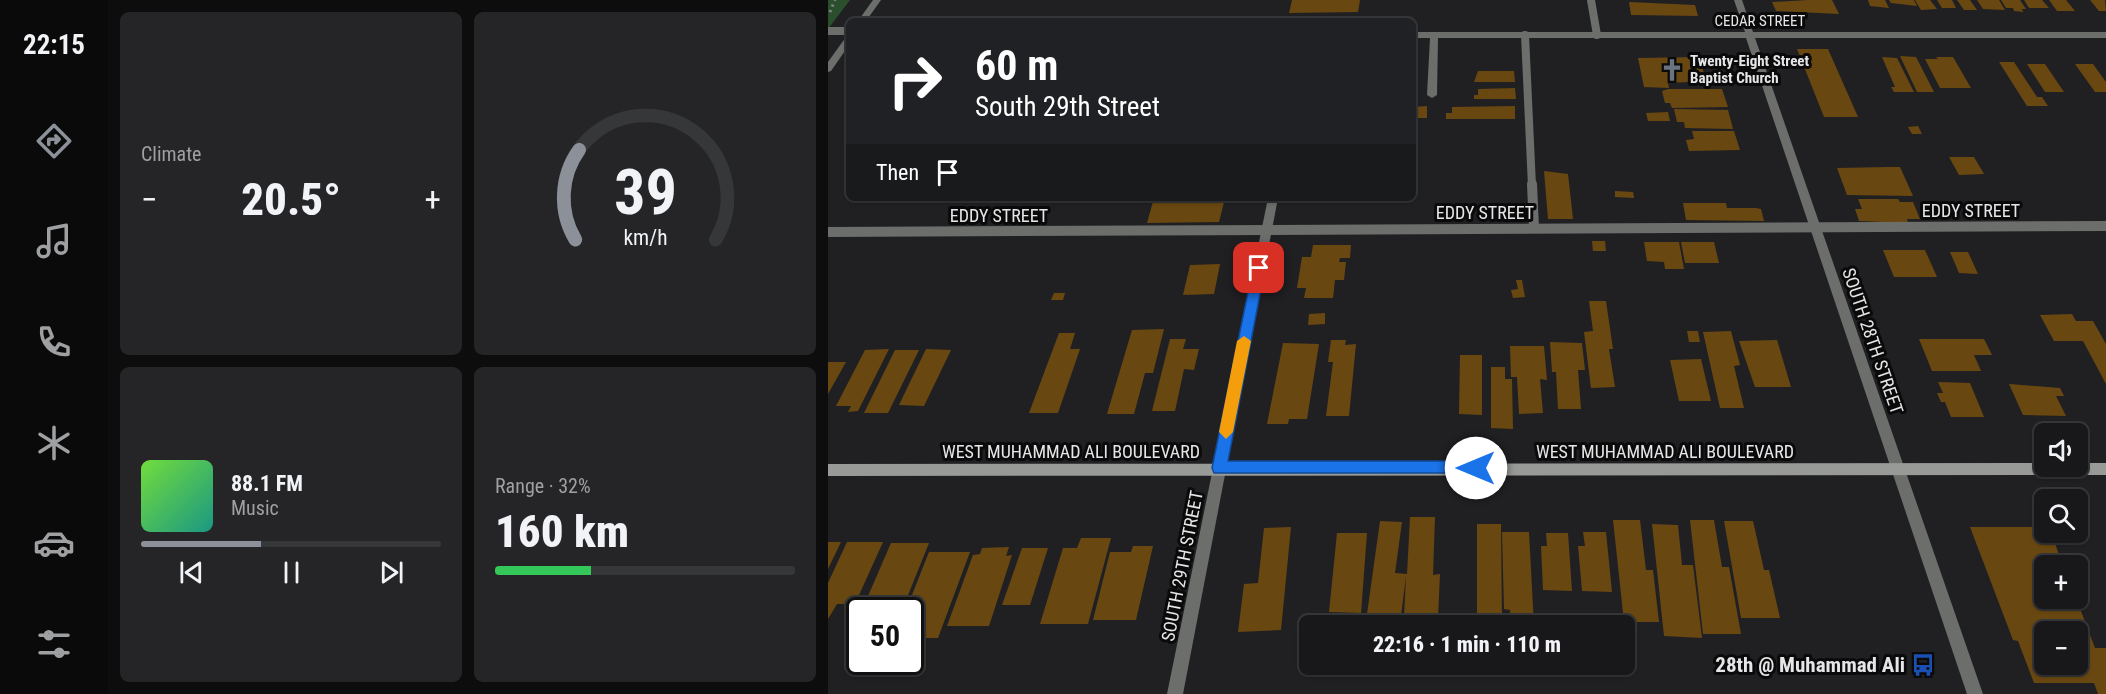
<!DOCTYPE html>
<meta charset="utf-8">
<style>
:root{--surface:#18181a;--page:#252527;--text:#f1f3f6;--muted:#9fa0a2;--line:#363739;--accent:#8c9099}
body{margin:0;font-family:"Roboto Condensed",sans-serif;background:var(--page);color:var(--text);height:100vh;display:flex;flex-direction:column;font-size:22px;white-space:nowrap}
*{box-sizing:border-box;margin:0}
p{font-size:20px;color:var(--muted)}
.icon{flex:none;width:33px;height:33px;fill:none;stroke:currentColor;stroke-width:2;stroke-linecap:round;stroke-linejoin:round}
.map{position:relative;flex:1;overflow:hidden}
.drawer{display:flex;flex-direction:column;gap:12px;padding:12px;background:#0d0d0e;width:720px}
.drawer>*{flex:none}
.hud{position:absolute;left:18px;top:18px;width:570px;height:183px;border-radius:9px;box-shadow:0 2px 4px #0004,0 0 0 2px var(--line);background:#202124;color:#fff;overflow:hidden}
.fabs{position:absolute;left:1206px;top:423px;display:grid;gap:12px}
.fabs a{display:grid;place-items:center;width:54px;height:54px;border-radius:9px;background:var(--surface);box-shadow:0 2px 4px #0004,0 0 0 2px var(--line);font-size:30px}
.speed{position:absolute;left:18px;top:597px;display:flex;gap:12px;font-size:30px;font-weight:700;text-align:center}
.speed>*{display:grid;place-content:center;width:78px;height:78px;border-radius:50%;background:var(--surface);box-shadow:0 2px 4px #0004,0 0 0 2px var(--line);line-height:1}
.speed .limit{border:3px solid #111;border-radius:9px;background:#fff;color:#111}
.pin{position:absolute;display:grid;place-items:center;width:51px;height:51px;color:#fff;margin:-26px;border-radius:12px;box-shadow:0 3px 9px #0006}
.me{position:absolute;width:66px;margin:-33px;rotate:270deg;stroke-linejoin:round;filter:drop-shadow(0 0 4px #0008)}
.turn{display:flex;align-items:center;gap:21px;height:126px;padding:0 30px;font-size:27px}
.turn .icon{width:78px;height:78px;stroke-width:2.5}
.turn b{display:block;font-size:42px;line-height:51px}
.then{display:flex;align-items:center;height:57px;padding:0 30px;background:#0003;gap:12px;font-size:22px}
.big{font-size:45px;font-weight:800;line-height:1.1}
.drawer .widget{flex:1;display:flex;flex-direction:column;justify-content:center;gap:9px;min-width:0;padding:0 21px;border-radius:9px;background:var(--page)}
.drawer .dial{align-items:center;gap:0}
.dial svg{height:156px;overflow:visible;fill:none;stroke:var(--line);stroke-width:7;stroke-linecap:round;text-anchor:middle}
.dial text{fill:var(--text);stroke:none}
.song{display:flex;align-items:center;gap:18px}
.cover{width:72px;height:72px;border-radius:9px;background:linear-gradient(135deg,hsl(100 70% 55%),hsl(170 70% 35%))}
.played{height:6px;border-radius:3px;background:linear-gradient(90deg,var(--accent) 40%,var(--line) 40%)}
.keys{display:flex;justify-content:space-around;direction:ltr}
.heat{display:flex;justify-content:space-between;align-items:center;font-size:33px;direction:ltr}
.charge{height:9px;border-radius:4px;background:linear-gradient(90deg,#34c759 32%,var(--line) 0)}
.drawer .tiles{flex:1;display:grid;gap:12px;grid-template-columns:repeat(2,1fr)}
.trip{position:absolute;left:471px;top:615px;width:336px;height:60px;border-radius:9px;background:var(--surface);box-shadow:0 2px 4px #0004,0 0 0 2px var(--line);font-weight:800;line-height:60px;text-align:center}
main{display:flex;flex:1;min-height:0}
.tab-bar{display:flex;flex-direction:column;width:108px;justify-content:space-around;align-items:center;background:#0a0a0a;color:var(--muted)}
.tab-bar .icon{width:42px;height:42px}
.tab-bar .current{color:var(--accent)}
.tab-bar b{font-size:27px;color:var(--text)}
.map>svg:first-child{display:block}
.green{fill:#2b4e2d}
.building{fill:#694710;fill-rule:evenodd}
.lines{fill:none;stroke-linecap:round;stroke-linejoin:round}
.path{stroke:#868689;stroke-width:3;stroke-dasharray:2 4;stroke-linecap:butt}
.lane-far1{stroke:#6c6e6c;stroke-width:8}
.lane{stroke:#6c6e6c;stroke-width:10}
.street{fill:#6c6e6c;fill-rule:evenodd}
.secondary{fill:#989a98;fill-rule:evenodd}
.route{fill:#1a73e8;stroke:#114b97;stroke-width:1.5}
.slow{fill:#f59e0b}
.labels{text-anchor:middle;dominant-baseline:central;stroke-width:6;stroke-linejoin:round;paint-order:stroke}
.far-street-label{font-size:15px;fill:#e6e6e8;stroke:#0a0a0b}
.far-poi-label{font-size:15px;font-weight:bold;fill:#e6e6e8;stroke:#0a0a0b;text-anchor:start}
.street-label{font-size:18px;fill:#e6e6e8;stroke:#0a0a0b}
.near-poi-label{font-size:21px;font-weight:bold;fill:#e6e6e8;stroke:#0a0a0b;text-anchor:end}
</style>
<main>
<nav class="tab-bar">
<b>22:15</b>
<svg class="icon current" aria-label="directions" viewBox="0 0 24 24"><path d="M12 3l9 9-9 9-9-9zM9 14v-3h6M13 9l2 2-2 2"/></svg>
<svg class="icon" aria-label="music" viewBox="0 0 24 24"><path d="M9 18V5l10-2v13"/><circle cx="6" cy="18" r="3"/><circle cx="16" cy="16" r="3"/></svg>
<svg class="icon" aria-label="phone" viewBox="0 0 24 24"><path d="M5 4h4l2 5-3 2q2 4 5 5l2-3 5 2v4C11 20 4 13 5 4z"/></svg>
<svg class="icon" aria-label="climate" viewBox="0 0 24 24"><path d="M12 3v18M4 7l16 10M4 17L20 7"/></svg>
<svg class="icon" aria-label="car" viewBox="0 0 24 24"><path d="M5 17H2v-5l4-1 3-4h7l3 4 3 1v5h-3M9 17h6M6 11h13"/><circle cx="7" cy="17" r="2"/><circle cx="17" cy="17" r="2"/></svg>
<svg class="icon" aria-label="filters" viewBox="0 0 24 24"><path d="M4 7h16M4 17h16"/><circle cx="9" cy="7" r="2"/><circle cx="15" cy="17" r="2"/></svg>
</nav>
<section class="drawer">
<div class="tiles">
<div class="widget"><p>Climate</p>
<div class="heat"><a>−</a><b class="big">20.5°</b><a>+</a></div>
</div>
<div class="widget dial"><svg viewBox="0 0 100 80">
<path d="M14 69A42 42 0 1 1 86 69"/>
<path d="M14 69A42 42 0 0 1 16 23" stroke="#8c9099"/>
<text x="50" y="56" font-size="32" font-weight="700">39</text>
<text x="50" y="72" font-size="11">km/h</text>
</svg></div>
<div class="widget">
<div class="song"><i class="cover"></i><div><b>88.1 FM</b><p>Music</p></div></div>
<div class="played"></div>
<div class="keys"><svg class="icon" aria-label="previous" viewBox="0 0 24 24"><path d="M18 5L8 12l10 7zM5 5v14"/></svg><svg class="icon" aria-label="pause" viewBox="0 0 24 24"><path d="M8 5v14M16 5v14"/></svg><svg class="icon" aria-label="next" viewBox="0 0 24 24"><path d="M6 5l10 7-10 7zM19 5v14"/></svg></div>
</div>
<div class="widget"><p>Range · 32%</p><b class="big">160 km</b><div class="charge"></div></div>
</div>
</section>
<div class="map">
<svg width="1278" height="694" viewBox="0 0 1278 694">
<rect width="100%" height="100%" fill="#202023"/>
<polygon class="green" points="0,0 22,0 0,29"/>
<g class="building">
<polygon points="464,0 532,0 530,12 461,13"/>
<polygon points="980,0 1004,0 1011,14 948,11 944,2"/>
<polygon points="1040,0 1057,0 1061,8 1042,6"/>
<polygon points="1061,0 1086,0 1089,6 1063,3"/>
<polygon points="1087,0 1102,0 1109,9 1093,10"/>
<polygon points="1109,0 1124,0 1128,8 1114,8"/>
<polygon points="1129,0 1142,0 1149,10 1136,10"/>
<polygon points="1149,0 1171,0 1177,10 1155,9"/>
<polygon points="1173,0 1192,0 1198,9 1194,9 1195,12 1186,11 1185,8 1178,8"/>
<polygon points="1196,0 1214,0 1221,8 1201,8"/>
<polygon points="1221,0 1238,0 1247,11 1229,11"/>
<polygon points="1262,0 1277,0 1278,11 1271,11"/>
<polygon points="801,2 867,5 870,16 803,15"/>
<polygon points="969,49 1000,49 1030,117 996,117"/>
<polygon points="1072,56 1088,57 1106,92 1089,92"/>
<polygon points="871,57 876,59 877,63 873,63 877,77 881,77 882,81 840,83 841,88 816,87 810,58"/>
<polygon points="1054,57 1069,58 1086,92 1066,92 1063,87 1067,87"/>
<polygon points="1108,57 1125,57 1143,88 1112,88 1097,59 1110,59"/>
<polygon points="1171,62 1186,62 1209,97 1214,97 1220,106 1199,106"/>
<polygon points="1199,64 1217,64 1236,92 1217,92"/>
<polygon points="1247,64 1265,64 1278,82 1278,92 1267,92"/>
<polygon points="650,71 686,71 687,82 646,82"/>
<polygon points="687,88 688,99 646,99 646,95 650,95 650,89"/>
<polygon points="840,89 894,89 900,107 844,108 842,103 837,103 834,91"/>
<polygon points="599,106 599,118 585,118 585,107"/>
<polygon points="687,106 687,119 618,119 618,113 624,113 624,107"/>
<polygon points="846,109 900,110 905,129 857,128 856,122 849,122"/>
<polygon points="840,112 842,121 820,121 818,113"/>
<polygon points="1090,126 1094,134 1084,134 1080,127"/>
<polygon points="864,131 906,131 912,150 861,151 858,140 866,139"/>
<polygon points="1121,157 1146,157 1156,174 1131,175"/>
<polygon points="1060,167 1072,167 1085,196 1019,195 1009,168"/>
<polygon points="716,171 740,174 745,219 720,219"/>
<polygon points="787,191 805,192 806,198 787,197"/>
<polygon points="326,198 397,198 391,222 319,223"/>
<polygon points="1030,199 1070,199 1072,202 1085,202 1092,219 1079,219 1080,223 1031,221 1027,209 1034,209"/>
<polygon points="855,203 898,203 899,208 928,208 933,209 936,221 858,220"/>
<polygon points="764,241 777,241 778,251 765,251"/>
<polygon points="816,242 851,242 856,269 837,269 836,262 819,261"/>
<polygon points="853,242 886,242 891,263 857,263"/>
<polygon points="485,245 523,245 522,258 512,258 511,262 518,262 516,280 507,280 505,298 476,298 478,288 469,288 474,257 483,257"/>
<polygon points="1055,250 1097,250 1109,277 1066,277"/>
<polygon points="1122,252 1140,252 1150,274 1131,273"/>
<polygon points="392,264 386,294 355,295 362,265"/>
<polygon points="688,280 694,280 697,297 685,298 683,290 690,289"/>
<polygon points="226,293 237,293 235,300 223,300"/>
<polygon points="761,301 778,301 785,349 781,349 787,387 763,388 756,332 765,331"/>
<polygon points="497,313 497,324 480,325 481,314"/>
<polygon points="1244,314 1248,321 1265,321 1278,344 1278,384 1255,341 1226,341 1212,315"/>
<polygon points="336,329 325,373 317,373 306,414 279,414 304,330"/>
<polygon points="859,331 870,331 872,342 861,342"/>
<polygon points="903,331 912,365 906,366 916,408 892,408 875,332"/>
<polygon points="231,333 247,333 242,349 252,349 230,413 201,413"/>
<polygon points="342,339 358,339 355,349 371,349 366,370 356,369 347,411 324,411"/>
<polygon points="1091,339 1156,339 1164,355 1146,355 1153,371 1104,371"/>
<polygon points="503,340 518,340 517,345 528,344 521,416 498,416 505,362 500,362"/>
<polygon points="949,340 963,387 927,387 911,341"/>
<polygon points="722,342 754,343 757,370 750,370 753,409 730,409 728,372 724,372"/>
<polygon points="455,343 491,344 479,419 461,419 460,424 439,424"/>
<polygon points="682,346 716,346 719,380 712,379 715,413 691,414 689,377 683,377"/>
<polygon points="61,349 30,411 20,412 23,406 8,406 37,350"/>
<polygon points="98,349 123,350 96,406 71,405"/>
<polygon points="67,350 91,350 60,413 36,413"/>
<polygon points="632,355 654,355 654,415 631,414"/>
<polygon points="873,359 883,401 851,401 842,360"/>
<polygon points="0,362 18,362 0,394"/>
<polygon points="663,367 677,367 677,379 684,379 685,429 663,428"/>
<polygon points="1110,382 1142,383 1156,417 1123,417 1117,402 1113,402 1109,393 1115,393"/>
<polygon points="1181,384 1232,388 1236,396 1228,396 1238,416 1195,415"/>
<polygon points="582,517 607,517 605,575 612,574 610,617 576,617 578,576 573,616 539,614 552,521 574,522 567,573 579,574"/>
<polygon points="785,520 812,520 818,570 825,570 831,622 796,622"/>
<polygon points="862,520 886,520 894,567 901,567 913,634 875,634"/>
<polygon points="896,521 925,521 936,570 941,570 952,618 913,618"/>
<polygon points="649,524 673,524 674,626 649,626"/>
<polygon points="824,524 850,525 854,565 865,565 874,638 836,636"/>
<polygon points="463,527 453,630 410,632 416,584 430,583 436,528"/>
<path d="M1142,527H1216V532H1223L1235,566H1216V598H1248L1267,648H1278V694H1270L1266,683H1206L1190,641L1185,640ZM1216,632H1250V664H1216Z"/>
<polygon points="674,532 701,532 706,626 683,626 682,610 676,609"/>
<polygon points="755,532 778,532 784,592 754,591 750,546 757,546"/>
<polygon points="509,533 539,533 533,613 501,612"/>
<polygon points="718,533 740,533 744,591 715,590 713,546 719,546"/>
<polygon points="253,538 283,538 260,624 212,624 235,548 249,548"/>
<polygon points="0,542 13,542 0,569"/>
<polygon points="19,542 55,542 27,604 9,604 0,619 0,583"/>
<polygon points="63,543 101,543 74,610 34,610"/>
<polygon points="305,546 325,546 308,620 265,620 282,552 303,552"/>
<polygon points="181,547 178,556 184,555 161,626 119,626 145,555 152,554 154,548"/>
<polygon points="194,548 220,548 202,605 174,605"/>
<polygon points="101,552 142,552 110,638 82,638 82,610 78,610"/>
</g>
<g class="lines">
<polyline class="path" points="2,12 7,0"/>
<g class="lane-far1">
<polyline points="763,0 769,35"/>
<polyline points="0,31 21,31"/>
<polyline points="697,35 704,186"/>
</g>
<g class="lane">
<polyline points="704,184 706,228"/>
<polyline points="0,232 1278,226"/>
</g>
<g class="street">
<polygon points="45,0 53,0 38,21 30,21"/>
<polygon points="906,0 914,0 925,32 1278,32 1278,38 927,38 1155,694 1139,694 918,38 610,38 609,95 604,98 599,95 602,38 585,38 585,32 917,32"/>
<polygon points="21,36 21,45 3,71 0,72 0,62 18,37"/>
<polygon points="440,198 450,198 355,694 339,694"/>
</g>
<polygon class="secondary" points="1216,463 1216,466 1250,466 1250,463 1278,463 1278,475 0,476 0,464"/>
</g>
<polygon class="route" points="431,263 437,268 400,461 648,461 654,463 656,468 654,473 386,473 384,468 425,268"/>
<polygon class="slow" points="416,336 423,341 405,432 398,439 391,432 409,341"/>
<defs>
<g id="church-bare" transform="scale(1.8)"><path d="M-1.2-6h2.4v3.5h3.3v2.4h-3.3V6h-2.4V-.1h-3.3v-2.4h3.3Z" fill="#6b7280" stroke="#0a0a0b" stroke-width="2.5" paint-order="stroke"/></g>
<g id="bus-bare" transform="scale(1.8)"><path d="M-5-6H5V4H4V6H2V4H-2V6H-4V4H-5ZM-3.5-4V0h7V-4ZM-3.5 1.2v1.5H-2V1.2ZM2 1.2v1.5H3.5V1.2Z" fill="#1a4fb4" stroke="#0a0a0b" stroke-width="2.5" paint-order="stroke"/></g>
</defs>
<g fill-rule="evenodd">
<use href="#church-bare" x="844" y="70"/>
<use href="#bus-bare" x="1095" y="665"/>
</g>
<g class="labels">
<g class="far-street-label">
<text x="932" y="21">CEDAR STREET</text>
</g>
<g class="far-poi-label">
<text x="862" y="61">Twenty-Eight Street<tspan x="862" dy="17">Baptist Church</tspan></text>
</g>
<g class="street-label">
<text x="1143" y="210">EDDY STREET</text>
<text x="657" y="212">EDDY STREET</text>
<text x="171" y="215">EDDY STREET</text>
<text transform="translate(1045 341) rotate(71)">SOUTH 28TH STREET</text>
<text x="243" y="451">WEST MUHAMMAD ALI BOULEVARD</text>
<text x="837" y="451">WEST MUHAMMAD ALI BOULEVARD</text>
<text transform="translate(354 566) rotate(-79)">SOUTH 29TH STREET</text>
</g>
<g class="near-poi-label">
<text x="1077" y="665">28th @ Muhammad Ali</text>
</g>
</g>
</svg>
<div class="fabs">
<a><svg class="icon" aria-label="sound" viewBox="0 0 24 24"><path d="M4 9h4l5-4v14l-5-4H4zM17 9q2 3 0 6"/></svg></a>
<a><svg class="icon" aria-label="search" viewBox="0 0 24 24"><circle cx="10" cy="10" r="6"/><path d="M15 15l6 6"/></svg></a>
<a>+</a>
<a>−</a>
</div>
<div class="speed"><div class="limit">50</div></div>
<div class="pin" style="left:431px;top:268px;background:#d93025"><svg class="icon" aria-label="arrive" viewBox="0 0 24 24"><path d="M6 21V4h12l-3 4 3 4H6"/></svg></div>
<svg class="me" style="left:648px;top:468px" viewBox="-20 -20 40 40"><circle r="19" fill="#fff"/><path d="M0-13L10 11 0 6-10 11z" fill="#1a73e8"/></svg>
<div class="trip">22:16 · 1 min · 110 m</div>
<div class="hud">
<div class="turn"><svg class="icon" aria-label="right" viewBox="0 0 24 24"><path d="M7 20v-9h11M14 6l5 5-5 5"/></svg><div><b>60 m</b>South 29th Street</div></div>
<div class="then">Then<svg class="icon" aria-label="arrive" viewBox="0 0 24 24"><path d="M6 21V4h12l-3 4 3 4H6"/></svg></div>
</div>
</div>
</main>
